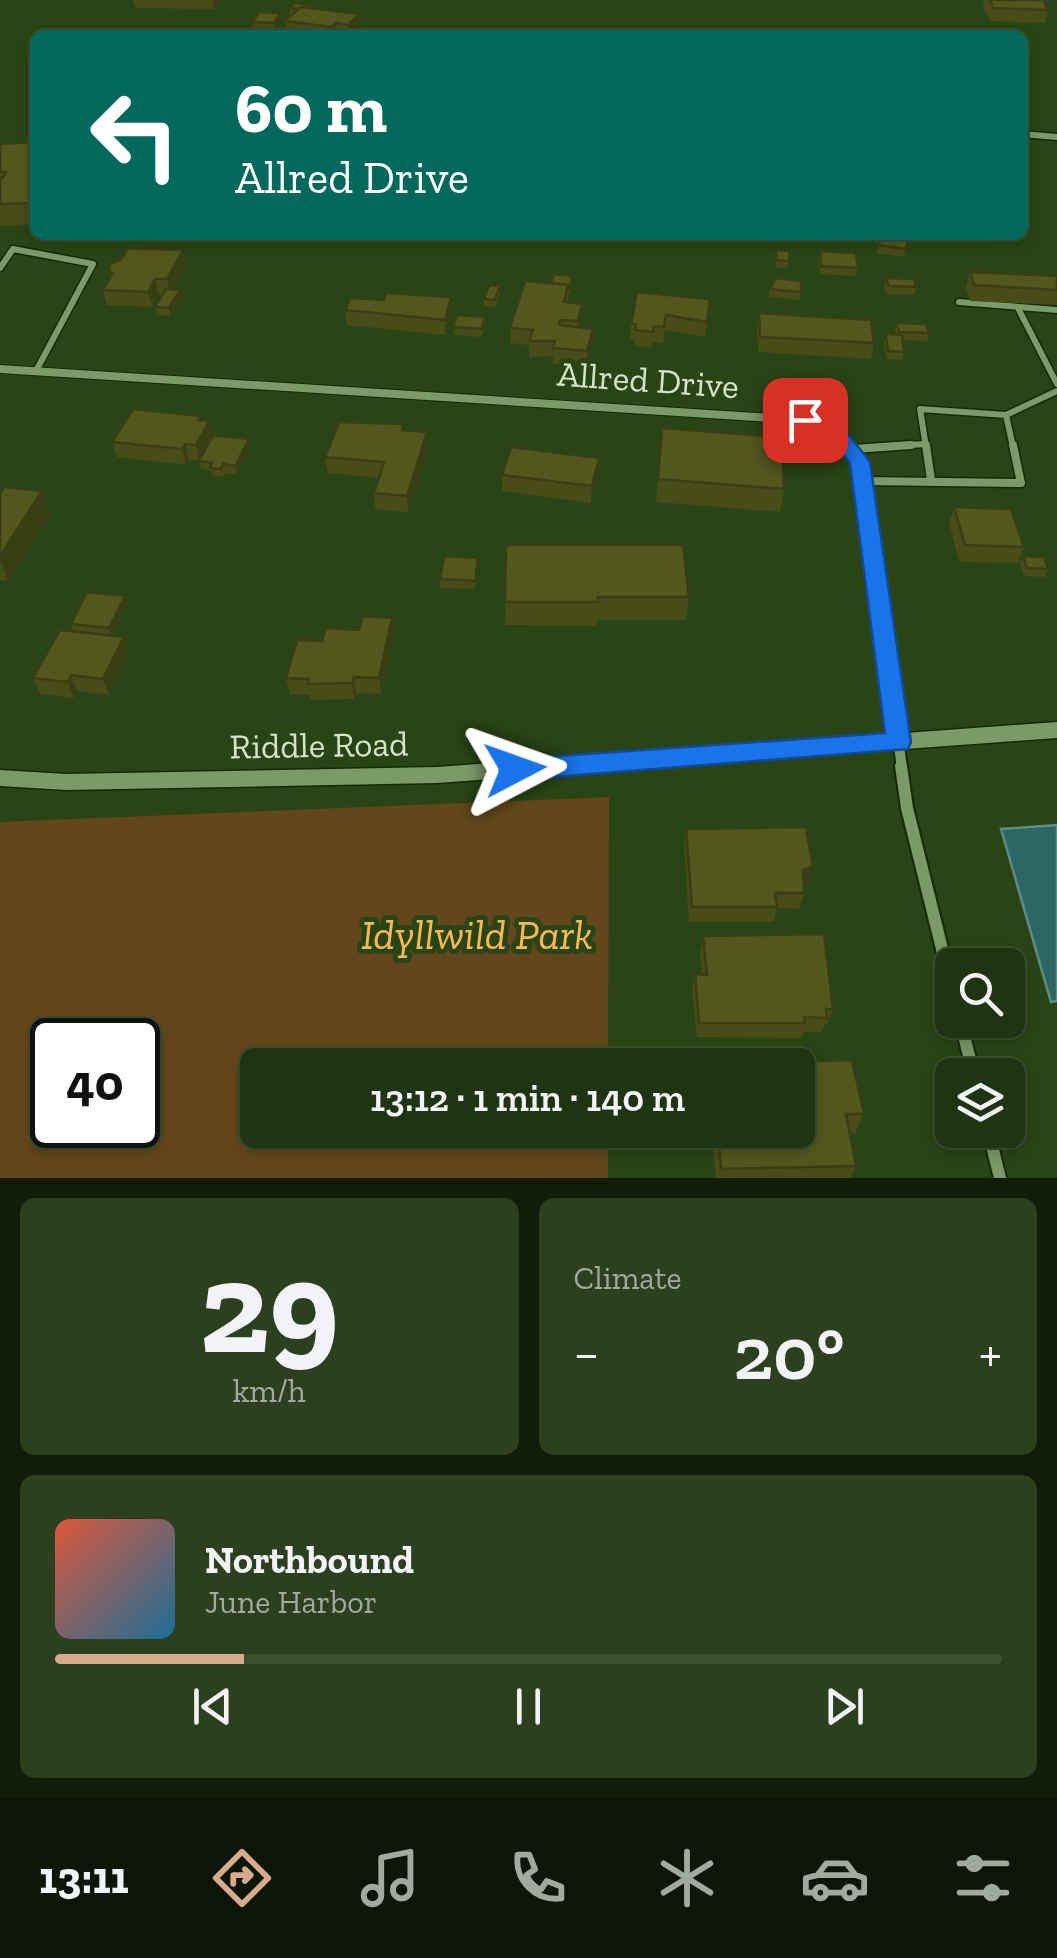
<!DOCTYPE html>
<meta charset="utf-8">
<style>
:root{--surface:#1f3410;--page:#2c3f1e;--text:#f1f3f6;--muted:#a1aa9f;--line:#3c4f30;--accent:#d6ab8b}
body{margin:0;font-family:"Zilla Slab",serif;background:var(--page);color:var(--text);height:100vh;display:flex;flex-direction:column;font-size:38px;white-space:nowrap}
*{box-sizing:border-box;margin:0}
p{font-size:32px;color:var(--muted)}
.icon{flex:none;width:55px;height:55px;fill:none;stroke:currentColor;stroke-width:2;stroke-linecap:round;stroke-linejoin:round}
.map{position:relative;height:1178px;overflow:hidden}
.panel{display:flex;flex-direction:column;gap:20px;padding:20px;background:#111d09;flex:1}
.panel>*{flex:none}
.guide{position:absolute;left:30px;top:30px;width:998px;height:210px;border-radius:15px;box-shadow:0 5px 15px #0003,0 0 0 2px var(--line);background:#00695c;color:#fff;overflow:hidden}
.controls{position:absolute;left:935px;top:948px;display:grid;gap:20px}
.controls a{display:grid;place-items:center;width:90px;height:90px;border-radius:15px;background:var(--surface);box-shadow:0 5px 15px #0003,0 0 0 2px var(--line);font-size:50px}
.speed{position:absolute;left:30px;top:1018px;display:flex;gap:20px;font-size:50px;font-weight:700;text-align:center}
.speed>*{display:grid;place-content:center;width:130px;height:130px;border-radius:50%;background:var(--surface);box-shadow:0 5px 15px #0003,0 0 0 2px var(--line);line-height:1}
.speed .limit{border:5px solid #111;border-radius:15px;background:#fff;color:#111}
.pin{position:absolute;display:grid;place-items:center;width:85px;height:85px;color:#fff;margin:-42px;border-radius:20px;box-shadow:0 5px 15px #0006}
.me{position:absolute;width:110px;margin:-55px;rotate:86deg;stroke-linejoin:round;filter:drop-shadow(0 0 8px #0008)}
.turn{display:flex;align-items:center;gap:35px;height:210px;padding:0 40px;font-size:45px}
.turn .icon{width:130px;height:130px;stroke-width:2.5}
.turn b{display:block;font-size:70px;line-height:85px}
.big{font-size:75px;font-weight:600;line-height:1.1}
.panel .card{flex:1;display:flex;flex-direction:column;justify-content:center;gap:15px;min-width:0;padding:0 35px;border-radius:15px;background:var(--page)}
.panel .dial{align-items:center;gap:0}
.dial b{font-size:130px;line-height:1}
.song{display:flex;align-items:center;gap:30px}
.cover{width:120px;height:120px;border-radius:15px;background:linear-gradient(135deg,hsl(10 70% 55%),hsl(200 70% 35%))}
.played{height:10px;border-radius:5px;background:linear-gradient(90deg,var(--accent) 20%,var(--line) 20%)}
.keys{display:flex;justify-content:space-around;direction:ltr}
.heat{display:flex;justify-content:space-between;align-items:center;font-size:55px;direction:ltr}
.panel .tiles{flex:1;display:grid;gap:20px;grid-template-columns:1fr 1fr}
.card:last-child{grid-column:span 2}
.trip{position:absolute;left:240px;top:1048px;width:575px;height:100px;border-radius:15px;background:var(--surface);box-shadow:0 5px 15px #0003,0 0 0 2px var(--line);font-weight:600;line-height:100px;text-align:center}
.menu{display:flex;height:160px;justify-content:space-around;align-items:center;background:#0c1506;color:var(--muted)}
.menu .icon{width:70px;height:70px}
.menu .active{color:var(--accent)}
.menu b{font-size:45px;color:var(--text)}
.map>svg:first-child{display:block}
.green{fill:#63461b;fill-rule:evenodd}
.water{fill:#2c6665;stroke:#5e8c83;stroke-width:2.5}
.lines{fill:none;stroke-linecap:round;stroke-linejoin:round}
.service-far1-casing{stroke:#152a05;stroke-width:9}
.service-casing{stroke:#152a05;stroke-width:11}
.minor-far3-casing{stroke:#152a05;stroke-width:9}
.minor-far2-casing{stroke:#152a05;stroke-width:10}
.minor-far1-casing{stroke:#152a05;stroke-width:14}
.minor-casing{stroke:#152a05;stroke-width:16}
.tertiary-casing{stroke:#152a05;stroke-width:3}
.service-far1{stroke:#7a9a67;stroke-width:6}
.service{stroke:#7a9a67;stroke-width:8}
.minor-far3{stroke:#7a9a67;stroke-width:6}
.minor-far2{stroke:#7a9a67;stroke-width:8}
.minor-far1{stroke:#7a9a67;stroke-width:10}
.minor{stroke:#7a9a67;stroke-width:12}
.tertiary{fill:#7a9a67;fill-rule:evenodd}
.wall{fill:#474c19}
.shaded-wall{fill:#393e14}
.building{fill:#52581d;stroke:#393e14;stroke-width:2.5}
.route{fill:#1a73e8;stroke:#114b97;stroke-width:2.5}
.labels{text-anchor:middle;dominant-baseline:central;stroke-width:10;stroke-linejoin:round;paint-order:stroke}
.street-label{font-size:35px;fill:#d4e5ca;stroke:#294515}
.near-park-label{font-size:42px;font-style:italic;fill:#feb84f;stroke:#294515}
</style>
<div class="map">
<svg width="1057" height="1178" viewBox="0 0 1057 1178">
<rect width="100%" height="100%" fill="#294515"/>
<path class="green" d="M609,797L608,1065H258V1130H608V1178H0V822ZM52,1040H138V1125H52Z"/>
<polygon class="water" points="1057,825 1057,1001 1051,1002 1001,829"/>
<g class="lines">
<g class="service-far1-casing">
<g id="service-far1">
<polyline points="0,268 13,249 93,264 36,371"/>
<polyline points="959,302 1057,310"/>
<polyline points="1018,308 1057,384"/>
<polyline points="876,447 925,444"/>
<polyline points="926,447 920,409 1006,415"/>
<polyline points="1013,447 1006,415 1057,391"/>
</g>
</g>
<g class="service-casing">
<g id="service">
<polyline points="926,445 931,480"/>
<polyline points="854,449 911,445"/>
<polyline points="863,481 1021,483 1013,445"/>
</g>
</g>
<g class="minor-far3-casing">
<g id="minor-far3">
<polyline points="146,34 151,35"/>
<polyline points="1022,134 1057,137"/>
</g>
</g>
<g class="minor-far2-casing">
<polyline id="minor-far2" points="0,369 805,420 837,435 851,447"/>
</g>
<g class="minor-far1-casing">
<polyline id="minor-far1" points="848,445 860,462 902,768"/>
</g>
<g class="minor-casing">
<g id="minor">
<polyline points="901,766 907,808 952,989"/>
<polyline points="960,1020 974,1075"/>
<polyline points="988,1130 1000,1178"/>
</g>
</g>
<g class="tertiary-casing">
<polygon id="tertiary" points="1057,722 1057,738 437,783 66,790 0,786 0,770 66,774 437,767"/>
</g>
<use href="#service-far1" class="service-far1"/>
<use href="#service" class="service"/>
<use href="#minor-far3" class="minor-far3"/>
<use href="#minor-far2" class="minor-far2"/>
<use href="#minor-far1" class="minor-far1"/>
<use href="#minor" class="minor"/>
<use href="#tertiary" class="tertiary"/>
</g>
<g class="wall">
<polygon points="133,0 221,0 214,9 135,8"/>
<polygon points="984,0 1043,0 1048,10 1045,23 990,21 983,5"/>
<polygon points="289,8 312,8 359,14 361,27 352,35 287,34 285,21 292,15 290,15"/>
<polygon points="281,20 275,30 253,29 252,22"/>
<polygon points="35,142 35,224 0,226 0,144"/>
<polygon points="519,235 559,235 557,240"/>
<polygon points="876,235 909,235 904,257 877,253 879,244 874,243"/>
<polygon points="777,250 790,251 788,269 775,267"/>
<polygon points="820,251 858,268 856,276 820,274 818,259"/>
<polygon points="186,266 173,289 180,290 182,298 171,316 157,315 155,307 162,294 159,294 152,307 107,305 103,290 110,277 109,272"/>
<polygon points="970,272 1057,276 1057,305 970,301 966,287"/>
<polygon points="886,278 916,287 915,295 887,294 884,286"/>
<polygon points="551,283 572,284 567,303 582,304 580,327 593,329 593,344 587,367 553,364 553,356 529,357 529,345 510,343 510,328"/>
<polygon points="500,286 500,294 495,307 484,306 484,299"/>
<polygon points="770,289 801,292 800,300 769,297"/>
<polygon points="710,299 705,337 665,330 663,343 653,342 652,348 634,346 635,340 630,339 631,324"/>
<polygon points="452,303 445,335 347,325 345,310"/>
<polygon points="759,313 874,343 871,359 758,352 757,329"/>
<polygon points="485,317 485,325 482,337 454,335 453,327"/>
<polygon points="897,323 929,333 927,341 902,340 904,352 902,360 886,359 884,342 886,334 896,335 895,331"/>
<polygon points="200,416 201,420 209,421 212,436 250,447 237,474 225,473 222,477 212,476 210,470 201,469 199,461 189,460 186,465 117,457 112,442"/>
<polygon points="662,428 784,489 780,512 656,502"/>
<polygon points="404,430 427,432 428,448 408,512 375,509 374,493 379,478 328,473 325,457"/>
<polygon points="599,458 598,474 591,503 502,491 502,475"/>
<polygon points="0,493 50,514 8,581 0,580"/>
<polygon points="954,507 1024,547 1018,563 959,562 949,523"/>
<polygon points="506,545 689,597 686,620 597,620 597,626 505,625"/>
<polygon points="1023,556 1048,569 1045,577 1024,576 1020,564"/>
<polygon points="478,566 475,589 440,588 440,579"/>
<polygon points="127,604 112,636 124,637 129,653 109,695 77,691 74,698 40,694 33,678 73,631 71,624"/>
<polygon points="394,634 381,694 356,693 354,699 311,700 310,695 290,694 286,678 322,641"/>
<polygon points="686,829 813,867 809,882 804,884 804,893 800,909 777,908 774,922 689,922 684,845"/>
<polygon points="703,936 833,1009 828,1023 826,1023 822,1032 803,1032 801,1038 697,1037 692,989 695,974 702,974 700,951"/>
<polygon points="798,1065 864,1114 855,1133 849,1133 856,1166 850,1178 716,1178 711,1130 798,1130"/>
</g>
<g class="shaded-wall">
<polygon points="212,0 221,0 214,9"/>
<polygon points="280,13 281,20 275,30 274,23"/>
<polygon points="359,14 361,27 352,35 349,35 348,25"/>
<polygon points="336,23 337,35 332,35 331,27"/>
<polygon points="183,250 186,266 170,295 167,279"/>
<polygon points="155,279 159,294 152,307 148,292"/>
<polygon points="180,290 182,298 171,316 169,308"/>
<polygon points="452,295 451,312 445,335 445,320"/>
<polygon points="582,304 582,320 577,336 578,321"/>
<polygon points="593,329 593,344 587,367 587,351"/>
<polygon points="200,416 203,432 209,421 213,437 200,461 196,445 198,420"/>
<polygon points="427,432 428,448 408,512 407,496"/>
<polygon points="249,439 250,447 237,474 235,466"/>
<polygon points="185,444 189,460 186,465 182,449"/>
<polygon points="599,458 598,474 591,503 592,486"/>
<polygon points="42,491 50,514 8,581 0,560 0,556"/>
<polygon points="125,596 127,604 112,636 109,628"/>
<polygon points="392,618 394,634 381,694 379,678"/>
<polygon points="124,637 129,653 109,695 103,679"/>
<polygon points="71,675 77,691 74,698 68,682"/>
<polygon points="354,677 356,693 354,699 352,683"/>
<polygon points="813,867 809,882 799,885 803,870"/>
</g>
<g class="building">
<polygon points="990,0 1043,0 1048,10 993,8"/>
<polygon points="295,3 311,5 309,8 301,7 299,9 289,8"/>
<polygon points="301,7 359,14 348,25 336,23 331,27 285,21"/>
<polygon points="259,12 280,13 274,23 252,22"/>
<polygon points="35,142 35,203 0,204 0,178 3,178 6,172 0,172 0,144"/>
<polygon points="876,235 909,235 906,249 879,245 881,236"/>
<polygon points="128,248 183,250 167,279 155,279 148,292 103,290 113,273 109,272 110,264 121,259"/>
<polygon points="777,250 790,251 789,261 776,260"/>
<polygon points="820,251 856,253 858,268 821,266"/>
<polygon points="970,272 1057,276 1057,290 974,285"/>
<polygon points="554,274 573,276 569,289 567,288 568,285 551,283"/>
<polygon points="776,278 801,281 801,292 770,289"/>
<polygon points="886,278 914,279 916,287 889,286"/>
<polygon points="525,281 568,285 564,302 582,304 578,321 560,320 559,325 593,329 587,351 553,348 555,341 529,341 533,330 510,328"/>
<polygon points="489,285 500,286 495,300 484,299"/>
<polygon points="166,289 180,290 169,308 155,307"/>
<polygon points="637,292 710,299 707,322 666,315 664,327 654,326 653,332 635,330 636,324 631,324"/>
<polygon points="386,293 451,297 445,320 345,310 350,298 384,300"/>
<polygon points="759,313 871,320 874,343 760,337"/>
<polygon points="457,315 485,317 482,329 453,327"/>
<polygon points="897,323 926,324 929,333 899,332"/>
<polygon points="886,334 902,335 904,352 888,351"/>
<polygon points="133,409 200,416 198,420 209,421 196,445 185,444 182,449 112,442"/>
<polygon points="339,422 403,424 402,430 427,432 407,496 374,493 384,462 325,457"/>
<polygon points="662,428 782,437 784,489 658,479"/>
<polygon points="213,435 249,439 235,466 223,464 221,469 210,468 212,463 199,461"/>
<polygon points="511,447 599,458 592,486 502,475"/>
<polygon points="4,487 42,491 0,556 0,493"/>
<polygon points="954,507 1011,509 1024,547 965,545"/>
<polygon points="506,545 683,545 689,597 598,597 598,602 505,602"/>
<polygon points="444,556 478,558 475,581 440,579"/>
<polygon points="1023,556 1044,557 1048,569 1027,568"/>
<polygon points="87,592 125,596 109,628 71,624"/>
<polygon points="362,616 392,618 379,678 354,677 352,683 308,684 309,679 286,678 297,640 322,641 326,628 359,630"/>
<polygon points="60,630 124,637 103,679 71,675 68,682 33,678"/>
<polygon points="806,827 813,867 803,870 804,893 775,893 777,907 692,907 686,829"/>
<polygon points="824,934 833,1009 826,1009 827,1018 804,1017 805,1023 699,1023 695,974 707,975 703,936"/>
<polygon points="852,1060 864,1114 846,1114 856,1166 721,1169 718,1130 798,1130 798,1065 712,1065 712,1064"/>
</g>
<polygon class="route" points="805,414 844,429 870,462 911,742 908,749 515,780 506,777 502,769 506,762 515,759 885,733 850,463 830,437 798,424 795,420"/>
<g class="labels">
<g class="street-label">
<text transform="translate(648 380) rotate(4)">Allred Drive</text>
<text transform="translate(319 745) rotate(-1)">Riddle Road</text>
</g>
<g class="near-park-label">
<text x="477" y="934">Idyllwild Park</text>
</g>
</g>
</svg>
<div class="controls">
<a><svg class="icon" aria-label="search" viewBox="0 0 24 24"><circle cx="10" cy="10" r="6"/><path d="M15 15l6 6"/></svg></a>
<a><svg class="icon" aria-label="layers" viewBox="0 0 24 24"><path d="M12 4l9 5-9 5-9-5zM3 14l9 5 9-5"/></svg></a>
</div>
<div class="speed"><div class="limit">40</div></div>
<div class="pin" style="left:805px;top:420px;background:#d93025"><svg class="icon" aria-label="arrive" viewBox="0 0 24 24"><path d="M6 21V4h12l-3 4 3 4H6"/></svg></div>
<svg class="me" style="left:515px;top:769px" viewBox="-20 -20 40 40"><path d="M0-17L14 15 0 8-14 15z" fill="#1a73e8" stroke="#fff" stroke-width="4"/></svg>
<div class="trip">13:12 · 1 min · 140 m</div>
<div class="guide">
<div class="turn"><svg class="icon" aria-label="left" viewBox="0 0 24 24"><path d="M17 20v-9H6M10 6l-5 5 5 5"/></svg><div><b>60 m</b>Allred Drive</div></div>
</div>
</div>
<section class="panel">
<div class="tiles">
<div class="card dial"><b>29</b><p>km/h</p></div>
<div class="card"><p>Climate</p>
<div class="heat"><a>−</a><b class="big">20°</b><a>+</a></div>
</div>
<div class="card">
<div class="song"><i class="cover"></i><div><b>Northbound</b><p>June Harbor</p></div></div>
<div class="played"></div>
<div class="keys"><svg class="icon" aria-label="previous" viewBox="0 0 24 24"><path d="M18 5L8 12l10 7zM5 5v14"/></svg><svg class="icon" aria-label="pause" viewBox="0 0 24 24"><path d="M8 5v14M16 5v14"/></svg><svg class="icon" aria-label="next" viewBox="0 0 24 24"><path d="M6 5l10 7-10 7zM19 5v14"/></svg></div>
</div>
</div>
</section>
<nav class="menu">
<b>13:11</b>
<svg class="icon active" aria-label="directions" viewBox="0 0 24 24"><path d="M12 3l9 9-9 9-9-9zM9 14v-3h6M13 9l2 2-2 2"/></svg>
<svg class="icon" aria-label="music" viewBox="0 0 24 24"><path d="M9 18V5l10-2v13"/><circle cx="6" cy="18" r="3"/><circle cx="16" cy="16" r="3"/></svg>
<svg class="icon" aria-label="phone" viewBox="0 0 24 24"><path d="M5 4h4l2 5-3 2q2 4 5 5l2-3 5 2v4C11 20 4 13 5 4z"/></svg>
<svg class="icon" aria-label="climate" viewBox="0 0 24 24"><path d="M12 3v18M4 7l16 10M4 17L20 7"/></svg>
<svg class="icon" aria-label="car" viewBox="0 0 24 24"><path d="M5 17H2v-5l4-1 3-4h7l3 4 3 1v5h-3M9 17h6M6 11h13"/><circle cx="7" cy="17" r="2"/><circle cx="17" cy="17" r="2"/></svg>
<svg class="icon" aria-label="filters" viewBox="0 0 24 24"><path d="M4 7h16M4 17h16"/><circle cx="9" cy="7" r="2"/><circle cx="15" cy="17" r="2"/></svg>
</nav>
